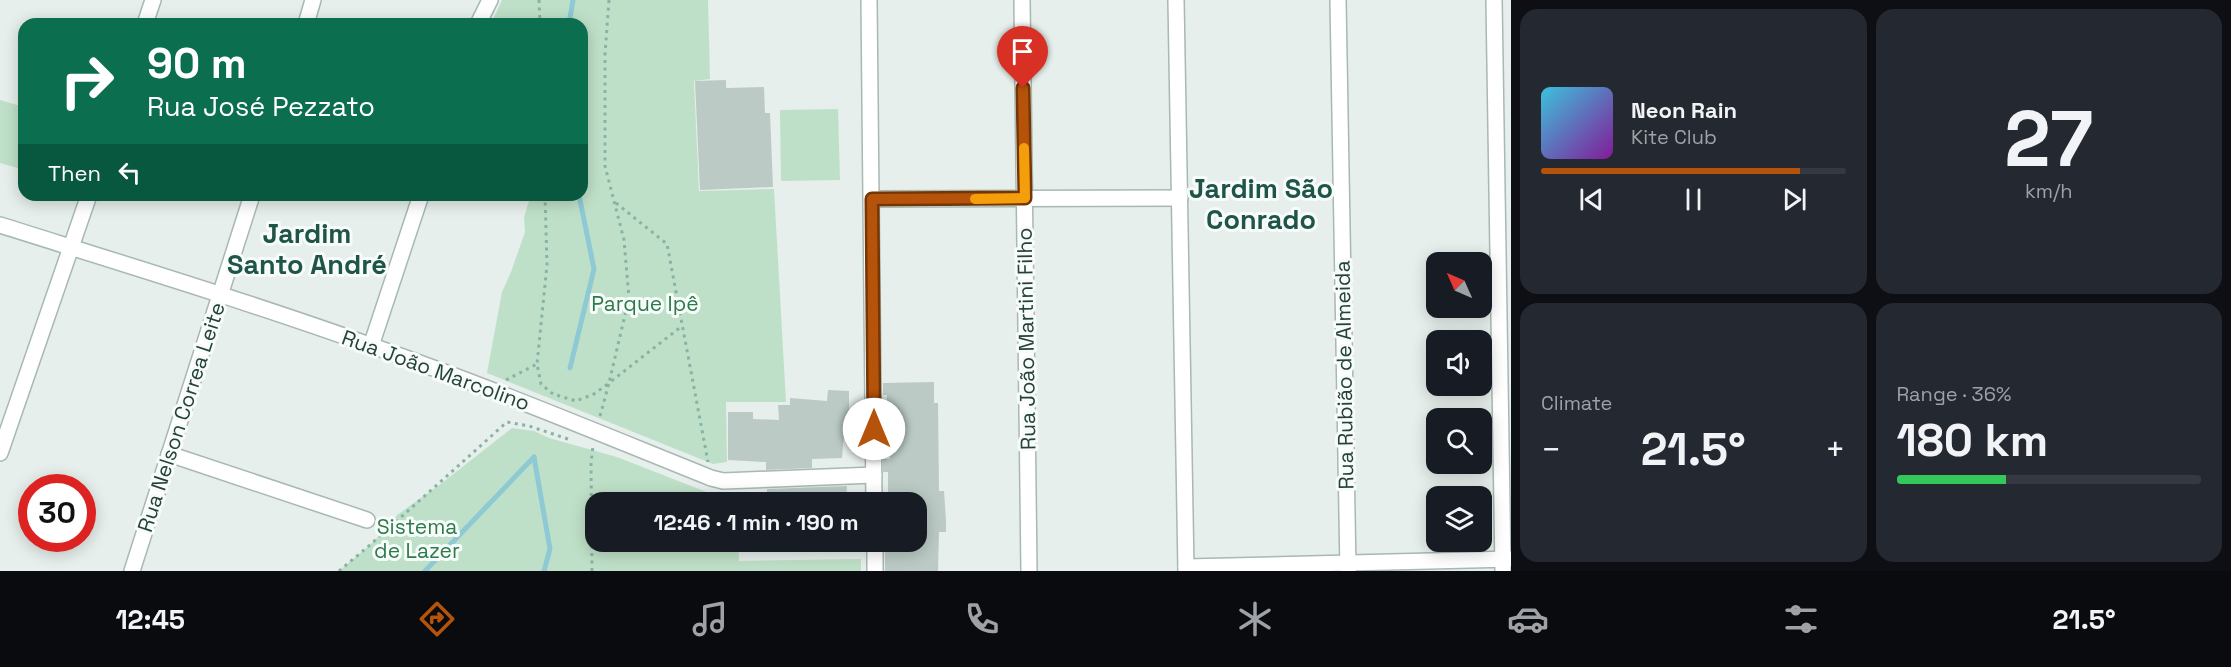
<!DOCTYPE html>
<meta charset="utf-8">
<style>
:root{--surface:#171b24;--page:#242831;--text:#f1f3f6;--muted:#9ea1a6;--line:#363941;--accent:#b45309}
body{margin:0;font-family:"Space Grotesk",sans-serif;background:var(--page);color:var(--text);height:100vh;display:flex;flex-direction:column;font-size:22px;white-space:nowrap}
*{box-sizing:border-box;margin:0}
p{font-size:20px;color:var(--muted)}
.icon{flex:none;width:33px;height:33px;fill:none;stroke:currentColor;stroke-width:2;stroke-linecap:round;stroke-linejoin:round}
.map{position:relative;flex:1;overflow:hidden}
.drawer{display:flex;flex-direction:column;gap:9px;padding:9px;background:#0d0f14;width:720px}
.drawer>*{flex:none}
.banner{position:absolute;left:18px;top:18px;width:570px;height:183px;border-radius:18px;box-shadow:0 3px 15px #0003;background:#0b6e4f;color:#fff;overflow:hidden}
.needle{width:39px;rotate:315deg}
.controls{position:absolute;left:1426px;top:252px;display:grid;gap:12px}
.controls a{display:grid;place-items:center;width:66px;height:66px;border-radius:12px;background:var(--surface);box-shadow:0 3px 15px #0003;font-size:30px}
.speed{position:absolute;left:18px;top:474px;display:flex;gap:12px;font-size:30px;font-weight:700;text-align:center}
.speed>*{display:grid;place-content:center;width:78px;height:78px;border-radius:50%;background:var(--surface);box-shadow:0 3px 15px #0003;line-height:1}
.speed .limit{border:9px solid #d22;background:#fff;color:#111}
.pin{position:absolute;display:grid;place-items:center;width:51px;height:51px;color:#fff;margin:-62px -26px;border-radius:50% 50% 50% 0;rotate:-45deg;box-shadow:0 0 6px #0007}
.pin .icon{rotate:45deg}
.me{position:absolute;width:66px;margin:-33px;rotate:0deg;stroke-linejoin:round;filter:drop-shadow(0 0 4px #0008)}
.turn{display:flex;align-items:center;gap:21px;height:126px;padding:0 30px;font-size:27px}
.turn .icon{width:78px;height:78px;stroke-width:2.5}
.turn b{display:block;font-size:42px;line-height:51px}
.then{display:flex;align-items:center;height:57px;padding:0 30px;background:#0003;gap:12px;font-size:22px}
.big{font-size:45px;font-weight:800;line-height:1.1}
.drawer .tile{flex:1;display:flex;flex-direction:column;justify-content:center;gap:9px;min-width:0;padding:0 21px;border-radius:18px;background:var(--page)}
.drawer .dial{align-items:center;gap:0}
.dial b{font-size:78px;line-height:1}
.song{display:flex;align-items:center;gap:18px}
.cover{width:72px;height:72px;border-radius:9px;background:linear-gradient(135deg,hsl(190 70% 55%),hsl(290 70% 35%))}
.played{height:6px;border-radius:3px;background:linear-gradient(90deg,var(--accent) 85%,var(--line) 85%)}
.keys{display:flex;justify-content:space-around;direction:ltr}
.heat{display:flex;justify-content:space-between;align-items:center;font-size:33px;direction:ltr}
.charge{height:9px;border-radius:4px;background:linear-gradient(90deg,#34c759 36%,var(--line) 0)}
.drawer .tiles{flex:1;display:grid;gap:9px;grid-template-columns:repeat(2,1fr)}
.trip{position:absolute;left:585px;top:492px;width:342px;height:60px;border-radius:18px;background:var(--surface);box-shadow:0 3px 15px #0003;font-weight:800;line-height:60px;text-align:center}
.tabs{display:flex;height:96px;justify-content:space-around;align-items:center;background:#090b0e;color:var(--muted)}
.tabs .icon{width:42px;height:42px}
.tabs .current{color:var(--accent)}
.tabs b{font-size:27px;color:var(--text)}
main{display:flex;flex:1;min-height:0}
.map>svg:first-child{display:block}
.green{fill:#bfe0c8}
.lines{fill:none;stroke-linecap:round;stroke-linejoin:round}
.stream{stroke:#8ec9d4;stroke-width:5}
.building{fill:#bbcac4}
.street-casing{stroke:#a8b8b2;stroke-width:18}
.path{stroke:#86b3a5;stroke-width:3;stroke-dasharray:3 4.5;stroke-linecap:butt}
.street{stroke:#fff;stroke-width:15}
.route-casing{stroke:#753606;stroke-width:15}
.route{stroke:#b45309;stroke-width:10}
.slow{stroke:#f59e0b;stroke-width:10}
.labels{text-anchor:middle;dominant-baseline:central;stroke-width:6;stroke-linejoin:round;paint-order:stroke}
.park-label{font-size:21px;fill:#2d7a4b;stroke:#f7fbf9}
.street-label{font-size:21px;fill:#24423a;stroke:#f7fbf9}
.district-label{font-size:27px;font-weight:bold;fill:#1f5548;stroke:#f7fbf9}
</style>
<main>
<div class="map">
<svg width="1511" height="571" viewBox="0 0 1511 571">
<rect width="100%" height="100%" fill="#e6efeb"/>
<g class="green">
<polygon points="502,0 708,0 710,79 694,81 699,191 774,189 786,402 726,402 727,462 713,464 487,373 502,292 511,272 525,232 524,217 531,195 582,195 582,24 491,24"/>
<polygon points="0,100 24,107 24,149 18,168 0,163"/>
<polygon points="838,109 840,180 781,181 780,110"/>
<polygon points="512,428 534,431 549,438 617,457 709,493 736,498 736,502 596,502 596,542 738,542 739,561 861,559 861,571 339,571 370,545 391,524 397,515 442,483"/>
</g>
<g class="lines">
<g class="stream">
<polyline points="569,24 573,0"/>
<polyline points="570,368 594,269 579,195"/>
<polyline points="534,457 550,549 544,571"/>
<polyline points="425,571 534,457"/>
</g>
</g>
<g class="building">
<polygon points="726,80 726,88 764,87 765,113 770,113 773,187 700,190 695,81"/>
<polygon points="934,382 934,403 938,403 939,491 944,491 946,520 946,532 939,532 938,571 885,571 885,542 916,542 916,502 888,502 888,472 883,472 883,459 890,459 890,417 886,417 887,395 883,395 883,383"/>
<polygon points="828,390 849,391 849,434 844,434 842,458 812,459 812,468 766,470 766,462 728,460 728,412 753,412 753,419 779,420 778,405 790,405 790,398 827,401"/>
<polygon points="847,486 846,502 767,502 767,489"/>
</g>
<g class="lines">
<g class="street-casing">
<g id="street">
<polyline points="869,0 874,502"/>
<polyline points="1022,0 1029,571"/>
<polyline points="1176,0 1186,571"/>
<polyline points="1338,0 1348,571"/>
<polyline points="1494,0 1503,571"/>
<polyline points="145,24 153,0"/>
<polyline points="306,24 313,0"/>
<polyline points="478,24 490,0"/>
<polyline points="872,199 1180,198"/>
<path d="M0,225C124,264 249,302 372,346C487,386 599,433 711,478L723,481L874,475"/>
<polyline points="371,346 421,195"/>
<polyline points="0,453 89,195"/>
<polyline points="169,454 367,520"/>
<polyline points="875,542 875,571"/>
<polyline points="1186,567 1511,559"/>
<polyline points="132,571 252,195"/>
</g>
</g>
<g class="path">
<polyline points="539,0 540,24"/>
<polyline points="545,195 547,265 537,364 541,384 553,394 576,401 594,394 609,383 629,298 624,240 605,166 605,54 609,0"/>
<polyline points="616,203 667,244 708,462"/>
<polyline points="506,380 537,364"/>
<polyline points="600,416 609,383 682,326"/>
<polyline points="339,571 370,545 507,422 529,426 571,440"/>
<polyline points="592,571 591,463 593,446"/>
</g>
<use href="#street" class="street"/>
</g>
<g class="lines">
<g class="route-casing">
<polyline id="route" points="874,429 872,199 1025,198 1023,88"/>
</g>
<use href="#route" class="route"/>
<polyline class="slow" points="975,199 1025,198 1024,148"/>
</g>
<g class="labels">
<g class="park-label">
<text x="645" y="303">Parque Ipê</text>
<text x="417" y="526">Sistema<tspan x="417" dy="24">de Lazer</tspan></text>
</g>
<g class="street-label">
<text transform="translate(1026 339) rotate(-91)">Rua João Martini Filho</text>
<text transform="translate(436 370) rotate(20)">Rua João Marcolino</text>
<text transform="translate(1344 375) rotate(-91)">Rua Rubião de Almeida</text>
<text transform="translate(181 417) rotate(-72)">Rua Nelson Correa Leite</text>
</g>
<g class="district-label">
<text x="1261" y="188">Jardim São<tspan x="1261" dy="31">Conrado</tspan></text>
<text x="307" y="233">Jardim<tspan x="307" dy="31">Santo André</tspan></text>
</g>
</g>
</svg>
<div class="controls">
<a><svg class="needle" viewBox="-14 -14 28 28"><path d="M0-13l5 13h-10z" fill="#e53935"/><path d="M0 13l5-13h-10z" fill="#9ea1a6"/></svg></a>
<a><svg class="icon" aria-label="sound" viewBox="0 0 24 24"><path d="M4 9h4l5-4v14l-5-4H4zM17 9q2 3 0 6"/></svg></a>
<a><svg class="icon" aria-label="search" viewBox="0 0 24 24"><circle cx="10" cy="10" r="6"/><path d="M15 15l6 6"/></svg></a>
<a><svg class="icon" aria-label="layers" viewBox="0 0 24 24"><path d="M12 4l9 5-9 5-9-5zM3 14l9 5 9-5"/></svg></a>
</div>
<div class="speed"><div class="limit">30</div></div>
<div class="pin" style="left:1023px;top:88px;background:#d93025"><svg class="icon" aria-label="arrive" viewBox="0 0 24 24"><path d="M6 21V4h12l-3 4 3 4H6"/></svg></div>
<svg class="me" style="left:874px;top:429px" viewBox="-20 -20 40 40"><circle r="19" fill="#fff"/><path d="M0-13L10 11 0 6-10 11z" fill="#b45309"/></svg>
<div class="trip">12:46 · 1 min · 190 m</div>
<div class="banner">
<div class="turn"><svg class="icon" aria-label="right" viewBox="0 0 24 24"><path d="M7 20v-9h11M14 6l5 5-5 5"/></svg><div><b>90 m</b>Rua José Pezzato</div></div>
<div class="then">Then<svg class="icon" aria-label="left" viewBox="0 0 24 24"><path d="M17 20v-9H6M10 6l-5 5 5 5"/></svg></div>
</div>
</div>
<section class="drawer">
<div class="tiles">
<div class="tile">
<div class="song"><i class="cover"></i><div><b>Neon Rain</b><p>Kite Club</p></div></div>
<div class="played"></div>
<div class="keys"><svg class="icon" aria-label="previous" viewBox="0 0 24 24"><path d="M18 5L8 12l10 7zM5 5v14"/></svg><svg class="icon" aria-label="pause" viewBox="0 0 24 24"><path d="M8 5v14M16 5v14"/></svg><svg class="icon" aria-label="next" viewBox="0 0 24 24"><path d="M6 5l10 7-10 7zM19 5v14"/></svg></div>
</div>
<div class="tile dial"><b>27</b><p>km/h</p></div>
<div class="tile"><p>Climate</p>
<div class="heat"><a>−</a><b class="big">21.5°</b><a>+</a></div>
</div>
<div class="tile"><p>Range · 36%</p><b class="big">180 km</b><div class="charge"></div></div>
</div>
</section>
</main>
<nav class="tabs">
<b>12:45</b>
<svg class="icon current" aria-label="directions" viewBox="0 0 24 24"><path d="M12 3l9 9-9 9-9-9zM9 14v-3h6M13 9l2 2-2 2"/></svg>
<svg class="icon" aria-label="music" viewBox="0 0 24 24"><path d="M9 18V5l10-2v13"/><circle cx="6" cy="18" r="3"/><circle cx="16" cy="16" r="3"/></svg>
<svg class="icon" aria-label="phone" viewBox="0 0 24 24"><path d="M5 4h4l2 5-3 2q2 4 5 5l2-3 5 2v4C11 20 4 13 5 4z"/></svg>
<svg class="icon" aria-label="climate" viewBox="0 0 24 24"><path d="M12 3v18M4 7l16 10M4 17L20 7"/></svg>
<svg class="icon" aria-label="car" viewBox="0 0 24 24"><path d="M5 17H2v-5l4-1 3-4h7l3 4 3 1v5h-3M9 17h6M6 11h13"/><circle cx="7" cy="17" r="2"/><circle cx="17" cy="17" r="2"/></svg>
<svg class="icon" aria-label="filters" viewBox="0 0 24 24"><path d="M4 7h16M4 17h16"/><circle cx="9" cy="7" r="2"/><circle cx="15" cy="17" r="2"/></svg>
<b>21.5°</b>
</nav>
